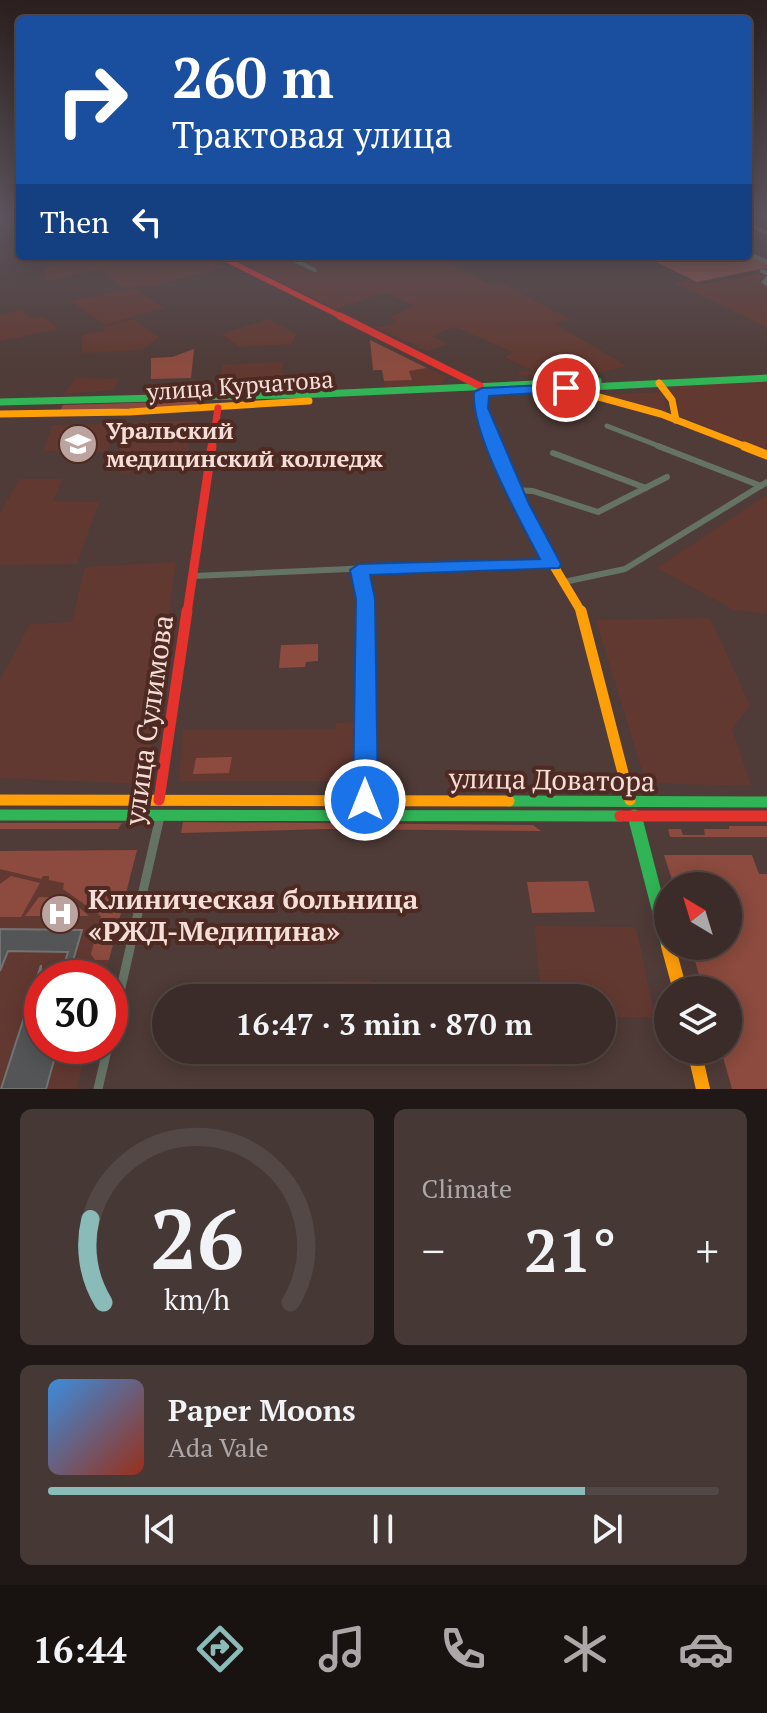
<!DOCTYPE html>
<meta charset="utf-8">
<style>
:root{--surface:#3b2c29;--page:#463835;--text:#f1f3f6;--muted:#aca7a8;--line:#544846;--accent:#8bbbb9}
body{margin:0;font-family:"PT Serif",serif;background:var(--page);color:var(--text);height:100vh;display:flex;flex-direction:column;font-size:30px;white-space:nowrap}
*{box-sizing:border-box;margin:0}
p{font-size:26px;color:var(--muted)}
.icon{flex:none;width:44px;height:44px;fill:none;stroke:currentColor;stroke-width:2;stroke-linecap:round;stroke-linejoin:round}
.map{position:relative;height:1089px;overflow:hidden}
.sheet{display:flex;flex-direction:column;gap:20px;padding:20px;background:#201817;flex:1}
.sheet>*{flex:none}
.banner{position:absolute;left:16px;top:16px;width:736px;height:244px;border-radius:8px;box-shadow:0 4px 20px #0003,0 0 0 2px var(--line);background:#1a4fa0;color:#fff;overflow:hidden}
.needle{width:52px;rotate:322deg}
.fabs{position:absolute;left:654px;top:872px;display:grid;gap:16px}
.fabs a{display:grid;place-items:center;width:88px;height:88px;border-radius:50%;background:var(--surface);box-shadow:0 4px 20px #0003,0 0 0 2px var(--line);font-size:40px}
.speed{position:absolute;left:24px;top:960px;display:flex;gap:16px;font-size:40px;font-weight:700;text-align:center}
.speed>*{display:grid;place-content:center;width:104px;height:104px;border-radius:50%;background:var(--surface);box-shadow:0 4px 20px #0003,0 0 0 2px var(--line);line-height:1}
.speed .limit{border:12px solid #d22;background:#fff;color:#111}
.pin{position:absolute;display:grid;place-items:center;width:68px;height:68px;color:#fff;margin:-34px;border:4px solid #fff;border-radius:50%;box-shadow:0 2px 8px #0007}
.me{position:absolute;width:88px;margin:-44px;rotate:0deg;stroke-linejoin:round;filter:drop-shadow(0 0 6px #0008)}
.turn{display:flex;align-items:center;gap:28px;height:168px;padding:0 24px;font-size:36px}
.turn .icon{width:104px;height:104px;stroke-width:2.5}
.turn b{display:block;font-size:56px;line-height:68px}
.then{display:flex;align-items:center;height:76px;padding:0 24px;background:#0003;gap:16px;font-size:30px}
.big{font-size:60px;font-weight:800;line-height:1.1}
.sheet .tile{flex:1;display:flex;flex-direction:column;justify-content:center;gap:12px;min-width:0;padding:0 28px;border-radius:12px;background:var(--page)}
.sheet .dial{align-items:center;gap:0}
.dial svg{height:208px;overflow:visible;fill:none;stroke:var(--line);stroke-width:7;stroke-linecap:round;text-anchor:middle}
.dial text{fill:var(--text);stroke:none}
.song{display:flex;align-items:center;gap:24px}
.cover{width:96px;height:96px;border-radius:12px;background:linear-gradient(135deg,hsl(210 70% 55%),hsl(10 70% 35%))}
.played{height:8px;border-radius:4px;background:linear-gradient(90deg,var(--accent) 80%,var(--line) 80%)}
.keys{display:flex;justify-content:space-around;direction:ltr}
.heat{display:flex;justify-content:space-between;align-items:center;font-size:44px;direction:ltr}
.sheet .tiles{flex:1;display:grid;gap:20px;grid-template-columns:1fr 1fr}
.tile:last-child{grid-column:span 2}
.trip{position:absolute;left:152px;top:984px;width:464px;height:80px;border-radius:40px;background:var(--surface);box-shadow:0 4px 20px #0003,0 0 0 2px var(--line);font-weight:800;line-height:80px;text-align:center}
.tabs{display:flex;height:128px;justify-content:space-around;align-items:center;background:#181210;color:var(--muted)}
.tabs .icon{width:56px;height:56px}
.tabs .on{color:var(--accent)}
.tabs b{font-size:36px;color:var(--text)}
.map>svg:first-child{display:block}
.built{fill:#623931}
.green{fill:#8c4b3e}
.building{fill:#545556;stroke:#737373;stroke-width:2}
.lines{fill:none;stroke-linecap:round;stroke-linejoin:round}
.street-far4{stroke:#657365;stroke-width:4}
.street-far3{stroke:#657365;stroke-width:5}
.street-far2{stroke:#657365;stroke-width:6}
.street-far1{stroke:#657365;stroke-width:7}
.street{stroke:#657365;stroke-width:9}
.fast-far2{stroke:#30b455;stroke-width:7}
.fast-far1{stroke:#30b455;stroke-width:11}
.fast{stroke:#30b455;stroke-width:14}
.slow-far3{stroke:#ff9f0a;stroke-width:7}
.slow-far2{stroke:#ff9f0a;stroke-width:9}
.slow-far1{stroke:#ff9f0a;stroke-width:11}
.slow{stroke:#ff9f0a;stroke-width:14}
.jam-far3{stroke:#e5322d;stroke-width:5}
.jam-far2{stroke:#e5322d;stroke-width:7}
.jam-far1{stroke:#e5322d;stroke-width:9}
.jam{stroke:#e5322d;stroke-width:11}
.route{fill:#1a73e8;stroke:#114b97;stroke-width:2}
.labels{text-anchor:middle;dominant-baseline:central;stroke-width:8;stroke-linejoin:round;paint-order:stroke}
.street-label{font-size:24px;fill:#f5ddd8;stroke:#4e2a23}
.poi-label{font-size:24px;font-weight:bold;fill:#f5ddd8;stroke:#4e2a23;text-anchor:start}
.near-street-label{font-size:28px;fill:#f5ddd8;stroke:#4e2a23}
.near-poi-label{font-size:28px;font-weight:bold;fill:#f5ddd8;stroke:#4e2a23;text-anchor:start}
</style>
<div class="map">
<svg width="767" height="1089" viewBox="0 0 767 1089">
<rect width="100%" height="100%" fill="#4f3b37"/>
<g class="built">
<polygon points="74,256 119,256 129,261 154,256 205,256 226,267 150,286 123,288 100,269 47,281 44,272 54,259"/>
<polygon points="227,256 281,256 316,272 320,270 290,256 436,256 493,286 503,284 570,319 555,324 627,366 594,374 519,375 517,372 532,371 505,357 513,352 455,327 432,336 448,344 428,351 375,327 391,326 396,321 389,317 415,306 386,293 336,309"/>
<polygon points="763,272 767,276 760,281 767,286 767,328 674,282 691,279 703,284"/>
<polygon points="134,289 165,308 105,325 70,301"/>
<polygon points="21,310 33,319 43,316 59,329 0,341 0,315"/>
<polygon points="133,319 159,337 141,350 82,353 82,335 104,331 104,327"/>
<polygon points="269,319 296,334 292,344 240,347 221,334"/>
<polygon points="282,362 283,377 277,377 277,382 220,384 222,365"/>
<polygon points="427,368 447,377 440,384 385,387 384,381 412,380 409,371"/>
<polygon points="76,378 118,379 114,390 64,394"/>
<polygon points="767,381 767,451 679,416 677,401 666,387"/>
<polygon points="662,392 668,414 596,395"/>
<polygon points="192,420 186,469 120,473 128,457 119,452 128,423"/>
<polygon points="120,424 107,452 44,451 52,425"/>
<polygon points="20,479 62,479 53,501 99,502 77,564 0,565 0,513"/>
<polygon points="767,495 767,614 734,610 657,568"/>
<polygon points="176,562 146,784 0,778 0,680 30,624 72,622 85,567"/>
<polygon points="710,618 750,705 732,729 751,786 646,783 596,620"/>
<polygon points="360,722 361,781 179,781 183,730 336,729 336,723"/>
<polygon points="137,850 104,978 42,978 42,1046 87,1046 77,1089 0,1089 0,851"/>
<polygon points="534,926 636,927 655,1017 602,1017 602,998 542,998"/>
<polygon points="372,980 372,998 253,998 254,982"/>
<polygon points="247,1050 372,1050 372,1061 246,1063"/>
<polygon points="507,1050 547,1050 548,1067 508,1066"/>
</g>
<g class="green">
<polygon points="748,255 767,264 767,268 697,282 644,256"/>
<polygon points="370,340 427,368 409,371 412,380 384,381 382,370 373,370"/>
<polygon points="194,349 191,378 151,379 151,358 172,357"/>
<polygon points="201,401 200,406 60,411 63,405"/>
<polygon points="318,644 318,661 306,662 305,667 279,668 281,645"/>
<polygon points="232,757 229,773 193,774 196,758"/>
<polygon points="183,822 533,825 541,831 326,829 181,833"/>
<polygon points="0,823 122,823 118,829 0,829"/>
<polygon points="729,826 767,826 767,837 670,837 668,829 681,829 683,835 705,835 704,829 729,829"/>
<polygon points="137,850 109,960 95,960 91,954 101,916 63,889 64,883 49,880 49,876 43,876 41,879 0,869 0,851"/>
<polygon points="664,855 752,855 759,874 767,874 767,1089 732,1089 721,1050 728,1050 728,990 703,990 691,946 728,946 728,886 674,886"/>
<polygon points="11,876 40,883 21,917 0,917 0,884"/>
<polygon points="588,881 595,912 532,913 527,882"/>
<polygon points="39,897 68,898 89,916 25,916"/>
</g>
<g class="building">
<polygon points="0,929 82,930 68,978 60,978 68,952 8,951 0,971"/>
<polygon points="41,965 42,1046 58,1046 46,1089 1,1089"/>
</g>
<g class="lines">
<g class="street-far4">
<polyline points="748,220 767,217"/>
<polyline points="748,224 767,233"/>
<polyline points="748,253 767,262"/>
<polyline points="285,256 315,270"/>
<polyline points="762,271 767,273"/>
<polyline points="767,278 764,282 767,284"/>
</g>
<polyline class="street-far3" points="607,426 664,448"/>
<g class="street-far2">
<polyline points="658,446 761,486"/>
<polyline points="553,453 646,488"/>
<polyline points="515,490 533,491 598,512 667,477"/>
<polyline points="359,570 366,613"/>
<polyline points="193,576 415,566 516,567 552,564"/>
<polyline points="564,582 625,569 767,482"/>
</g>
<g class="street-far1">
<polyline points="365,800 366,611"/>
<polyline points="158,823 160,815"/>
</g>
<g class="street">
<polyline points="110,1036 159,821"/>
<polyline points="98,1089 108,1046"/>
</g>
<g class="fast-far2">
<polyline points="589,387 767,378"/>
<polyline points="0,402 321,394 598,381"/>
</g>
<g class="fast-far1">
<polyline points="509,801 767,802"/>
<polyline points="0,815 620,816"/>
<polyline points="634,815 636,823"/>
</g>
<polyline class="fast" points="636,821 668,945"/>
<g class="slow-far3">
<polyline points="659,383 672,400 676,420"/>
<polyline points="566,388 661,414 749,448"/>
<polyline points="482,392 481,408 498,448"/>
<polyline points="0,414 129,412 309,401"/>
</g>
<g class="slow-far2">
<polyline points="497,446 534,533 582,613"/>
<polyline points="744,446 767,455"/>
</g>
<g class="slow-far1">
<polyline points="581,611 630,800"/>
<polyline points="0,800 509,801"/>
</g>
<g class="slow">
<polyline points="668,946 680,990"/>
<polyline points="694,1050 703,1089"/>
</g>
<polyline class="jam-far3" points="219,256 344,318"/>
<g class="jam-far2">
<polyline points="340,316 480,386"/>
<polyline points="212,448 218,408"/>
</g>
<polyline class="jam-far1" points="187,613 212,446"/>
<g class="jam">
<polyline points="159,800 187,611"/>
<polyline points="620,816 767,816"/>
</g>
</g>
<linearGradient id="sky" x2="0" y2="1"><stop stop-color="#2b201e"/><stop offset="0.59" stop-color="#5d555e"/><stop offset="1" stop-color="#5d555e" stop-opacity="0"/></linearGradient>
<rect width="767" height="368" fill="url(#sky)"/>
<path class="route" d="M566,384L571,385V391L489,396L488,408L529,504L561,564L559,568L370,575L375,599L378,800L374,807L365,810L357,807L353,800L356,599L350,570L359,564L540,559C520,520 471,434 474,392L482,388Z"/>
<defs>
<g id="university-disc" transform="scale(2)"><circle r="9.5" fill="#bba4a0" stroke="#4e2a23"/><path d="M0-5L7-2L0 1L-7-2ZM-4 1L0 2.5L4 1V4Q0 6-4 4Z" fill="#fff"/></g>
<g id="hospital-disc" transform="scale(2)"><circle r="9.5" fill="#bba4a0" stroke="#4e2a23"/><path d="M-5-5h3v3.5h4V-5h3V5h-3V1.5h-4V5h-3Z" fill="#fff"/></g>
</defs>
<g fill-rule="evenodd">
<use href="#university-disc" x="78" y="444"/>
<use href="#hospital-disc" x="60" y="914"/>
</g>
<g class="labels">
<g class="street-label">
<text transform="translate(240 385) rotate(-4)">улица Курчатова</text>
</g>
<g class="poi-label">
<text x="106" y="430">Уральский<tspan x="106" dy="28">медицинский колледж</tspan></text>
</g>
<g class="near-street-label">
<text transform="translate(148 720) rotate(-82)">улица Сулимова</text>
<text transform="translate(552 779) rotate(1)">улица Доватора</text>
</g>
<g class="near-poi-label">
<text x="88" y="898">Клиническая больница<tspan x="88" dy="32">«РЖД-Медицина»</tspan></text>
</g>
</g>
</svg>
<div class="fabs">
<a><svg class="needle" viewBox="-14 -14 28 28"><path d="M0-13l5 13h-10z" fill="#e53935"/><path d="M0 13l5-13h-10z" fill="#aca7a8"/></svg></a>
<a><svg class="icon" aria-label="layers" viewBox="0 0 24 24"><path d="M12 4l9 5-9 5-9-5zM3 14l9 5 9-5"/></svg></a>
</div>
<div class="speed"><div class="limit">30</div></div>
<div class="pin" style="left:566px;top:388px;background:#d93025"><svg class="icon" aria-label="arrive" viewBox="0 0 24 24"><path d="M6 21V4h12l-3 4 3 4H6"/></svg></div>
<svg class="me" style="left:365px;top:800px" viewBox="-20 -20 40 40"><circle r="17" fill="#1a73e8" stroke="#fff" stroke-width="3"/><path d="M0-11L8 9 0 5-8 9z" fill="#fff"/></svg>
<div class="trip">16:47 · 3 min · 870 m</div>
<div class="banner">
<div class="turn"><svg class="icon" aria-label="right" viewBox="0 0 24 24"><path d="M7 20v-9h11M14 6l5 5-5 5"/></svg><div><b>260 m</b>Трактовая улица</div></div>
<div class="then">Then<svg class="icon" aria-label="left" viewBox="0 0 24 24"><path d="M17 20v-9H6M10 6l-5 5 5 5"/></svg></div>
</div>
</div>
<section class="sheet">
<div class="tiles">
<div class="tile dial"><svg viewBox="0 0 100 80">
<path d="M14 69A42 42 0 1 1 86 69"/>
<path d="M14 69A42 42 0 0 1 9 37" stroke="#8bbbb9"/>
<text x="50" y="56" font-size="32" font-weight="700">26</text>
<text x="50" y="72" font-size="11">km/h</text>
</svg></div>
<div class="tile"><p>Climate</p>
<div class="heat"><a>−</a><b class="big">21°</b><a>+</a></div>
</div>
<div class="tile">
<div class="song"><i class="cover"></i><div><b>Paper Moons</b><p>Ada Vale</p></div></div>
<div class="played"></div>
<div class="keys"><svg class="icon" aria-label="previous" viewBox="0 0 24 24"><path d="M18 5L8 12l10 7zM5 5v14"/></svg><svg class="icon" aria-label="pause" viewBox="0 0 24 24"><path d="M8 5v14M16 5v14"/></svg><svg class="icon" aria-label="next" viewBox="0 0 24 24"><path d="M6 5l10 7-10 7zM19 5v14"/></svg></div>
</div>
</div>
</section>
<nav class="tabs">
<b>16:44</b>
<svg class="icon on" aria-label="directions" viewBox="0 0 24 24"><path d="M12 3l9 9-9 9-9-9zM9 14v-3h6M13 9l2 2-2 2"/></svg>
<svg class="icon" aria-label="music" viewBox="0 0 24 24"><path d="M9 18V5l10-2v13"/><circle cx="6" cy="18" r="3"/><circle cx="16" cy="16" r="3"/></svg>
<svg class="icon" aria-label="phone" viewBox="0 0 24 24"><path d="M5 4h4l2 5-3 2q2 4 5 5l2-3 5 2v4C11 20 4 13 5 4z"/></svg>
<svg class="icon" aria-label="climate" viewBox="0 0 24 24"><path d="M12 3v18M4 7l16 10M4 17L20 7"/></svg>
<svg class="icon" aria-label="car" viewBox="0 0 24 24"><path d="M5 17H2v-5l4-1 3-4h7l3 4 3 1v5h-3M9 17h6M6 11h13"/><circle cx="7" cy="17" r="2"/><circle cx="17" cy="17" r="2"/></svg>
</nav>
